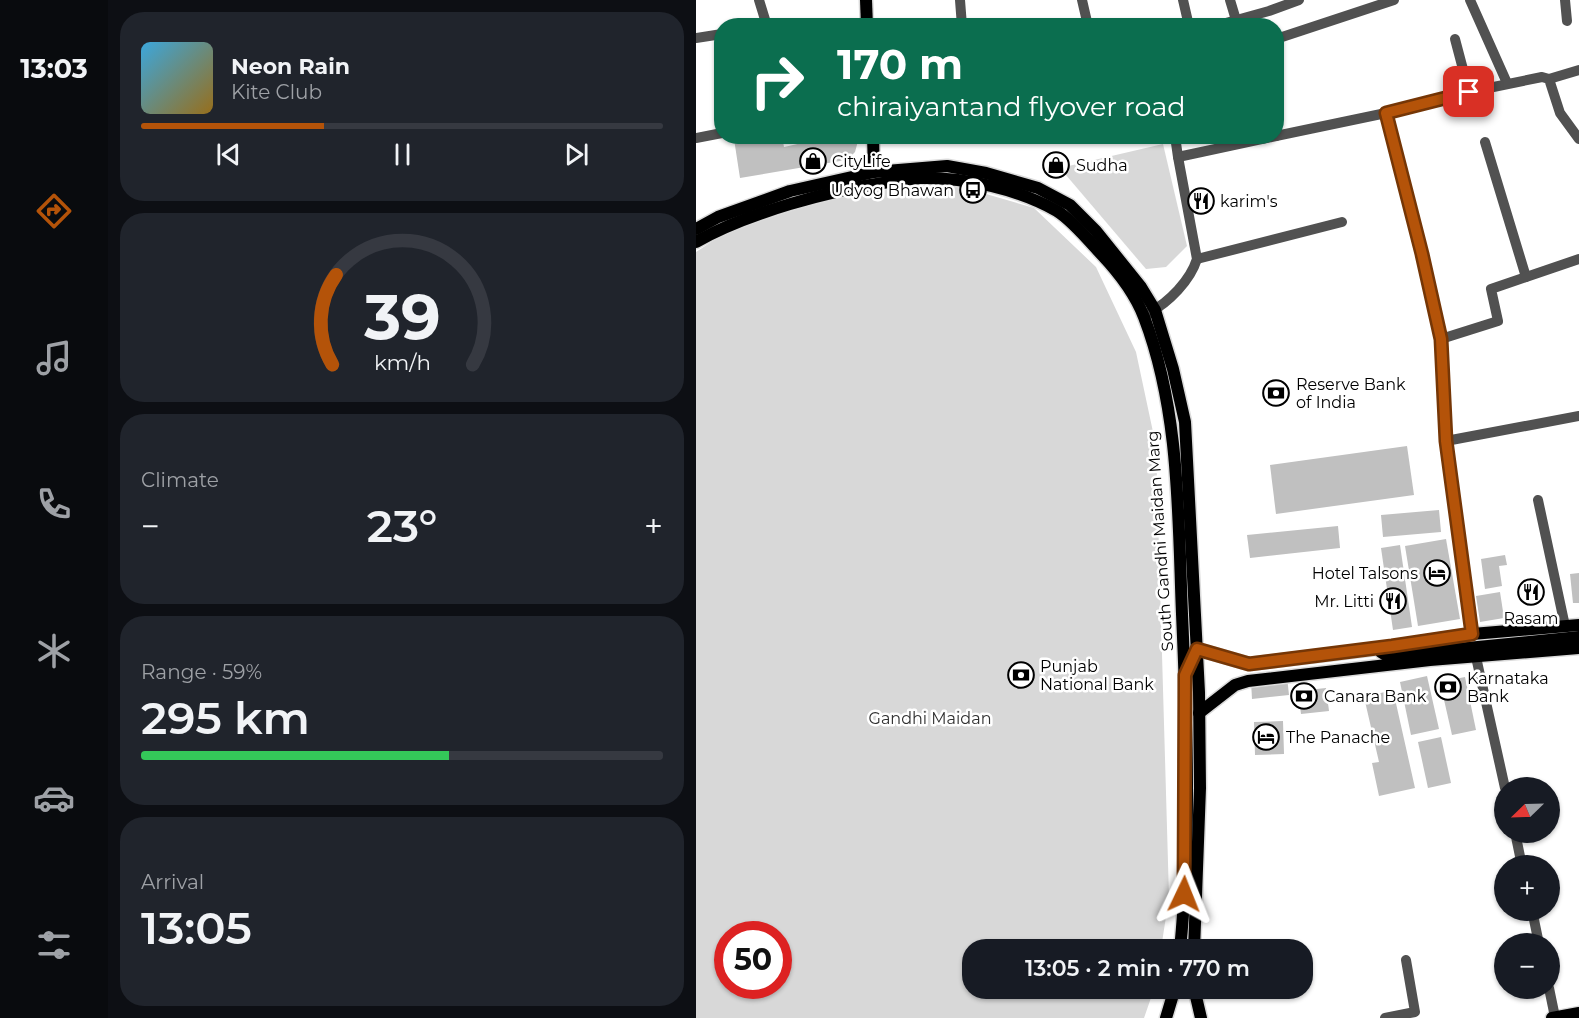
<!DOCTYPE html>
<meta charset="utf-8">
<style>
:root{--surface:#171b24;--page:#20242c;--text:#f1f3f6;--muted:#9ea1a6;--line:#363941;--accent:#b45309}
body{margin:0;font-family:Montserrat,sans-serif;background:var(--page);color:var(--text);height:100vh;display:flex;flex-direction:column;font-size:22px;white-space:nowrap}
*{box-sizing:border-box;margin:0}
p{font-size:20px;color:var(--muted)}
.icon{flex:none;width:33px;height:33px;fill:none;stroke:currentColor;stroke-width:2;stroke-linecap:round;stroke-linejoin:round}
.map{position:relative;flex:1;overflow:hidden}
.panel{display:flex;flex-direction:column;gap:12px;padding:12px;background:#0d0f14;width:588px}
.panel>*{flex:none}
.guide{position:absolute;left:18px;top:18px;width:570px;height:126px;border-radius:24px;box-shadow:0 2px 4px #0004;background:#0b6e4f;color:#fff;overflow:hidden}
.needle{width:39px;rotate:247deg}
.controls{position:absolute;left:798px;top:777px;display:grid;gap:12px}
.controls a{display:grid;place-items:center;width:66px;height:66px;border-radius:50%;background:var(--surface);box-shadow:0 2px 4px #0004;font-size:30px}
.speed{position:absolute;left:18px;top:921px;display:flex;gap:12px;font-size:30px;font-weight:700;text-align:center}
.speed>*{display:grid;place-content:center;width:78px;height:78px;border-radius:50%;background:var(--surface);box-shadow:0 2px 4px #0004;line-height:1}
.speed .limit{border:9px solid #d22;background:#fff;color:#111}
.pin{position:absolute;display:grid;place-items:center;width:51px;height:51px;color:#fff;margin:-26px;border-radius:12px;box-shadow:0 3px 9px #0006}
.me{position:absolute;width:66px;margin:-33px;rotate:2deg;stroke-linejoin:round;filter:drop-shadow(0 0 4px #0008)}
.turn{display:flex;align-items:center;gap:21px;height:126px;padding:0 24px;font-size:27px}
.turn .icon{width:78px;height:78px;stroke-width:2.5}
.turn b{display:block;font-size:42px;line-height:51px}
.big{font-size:45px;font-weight:600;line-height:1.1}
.panel .tile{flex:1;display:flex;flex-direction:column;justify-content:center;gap:9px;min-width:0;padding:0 21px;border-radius:24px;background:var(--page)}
.panel .dial{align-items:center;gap:0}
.dial svg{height:156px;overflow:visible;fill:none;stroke:var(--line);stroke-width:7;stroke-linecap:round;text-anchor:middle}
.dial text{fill:var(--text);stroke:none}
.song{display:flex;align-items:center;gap:18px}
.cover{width:72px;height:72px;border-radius:9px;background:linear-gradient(135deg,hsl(200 70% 55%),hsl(40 70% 35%))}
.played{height:6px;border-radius:3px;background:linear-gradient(90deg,var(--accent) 35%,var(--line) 35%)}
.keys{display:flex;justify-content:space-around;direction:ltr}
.heat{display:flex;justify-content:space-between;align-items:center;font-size:33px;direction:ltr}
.charge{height:9px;border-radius:4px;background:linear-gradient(90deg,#34c759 59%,var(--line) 0)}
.trip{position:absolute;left:266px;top:939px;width:351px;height:60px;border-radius:24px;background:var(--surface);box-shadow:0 2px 4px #0004;font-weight:600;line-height:60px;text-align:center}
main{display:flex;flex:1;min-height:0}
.dock{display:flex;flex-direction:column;width:108px;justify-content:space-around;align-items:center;background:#090b0e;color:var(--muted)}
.dock .icon{width:42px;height:42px}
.dock .active{color:var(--accent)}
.dock b{font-size:27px;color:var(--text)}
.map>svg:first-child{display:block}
.green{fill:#d8d8d8;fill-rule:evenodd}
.building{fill:#c0c0c0}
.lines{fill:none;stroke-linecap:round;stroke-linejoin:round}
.major-casing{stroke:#dbdbdb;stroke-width:15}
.minor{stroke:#515151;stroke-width:10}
.major{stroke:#000;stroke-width:12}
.route-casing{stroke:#753606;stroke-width:15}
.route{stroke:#b45309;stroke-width:10}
.labels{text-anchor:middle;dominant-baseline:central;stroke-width:5;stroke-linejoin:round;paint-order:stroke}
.poi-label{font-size:16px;fill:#000;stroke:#fff;text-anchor:start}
.street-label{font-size:16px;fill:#000;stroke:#fff}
.park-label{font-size:16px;fill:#2f2f2f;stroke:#fff}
</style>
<main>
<nav class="dock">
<b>13:03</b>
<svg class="icon active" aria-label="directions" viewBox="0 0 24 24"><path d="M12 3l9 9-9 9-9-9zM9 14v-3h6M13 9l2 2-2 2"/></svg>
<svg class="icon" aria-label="music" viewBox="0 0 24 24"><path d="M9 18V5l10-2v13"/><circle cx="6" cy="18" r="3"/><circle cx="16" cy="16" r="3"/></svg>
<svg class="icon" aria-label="phone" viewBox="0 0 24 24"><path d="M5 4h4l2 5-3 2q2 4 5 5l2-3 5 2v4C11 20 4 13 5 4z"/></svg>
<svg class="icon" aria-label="climate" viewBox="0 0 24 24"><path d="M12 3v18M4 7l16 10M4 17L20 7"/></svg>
<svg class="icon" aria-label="car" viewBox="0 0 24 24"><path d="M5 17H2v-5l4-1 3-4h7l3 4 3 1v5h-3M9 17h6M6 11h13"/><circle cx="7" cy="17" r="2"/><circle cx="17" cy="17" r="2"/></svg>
<svg class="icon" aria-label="filters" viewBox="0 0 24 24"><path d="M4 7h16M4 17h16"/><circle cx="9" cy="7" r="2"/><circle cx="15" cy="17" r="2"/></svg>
</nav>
<section class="panel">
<div class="tile">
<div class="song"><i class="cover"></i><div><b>Neon Rain</b><p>Kite Club</p></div></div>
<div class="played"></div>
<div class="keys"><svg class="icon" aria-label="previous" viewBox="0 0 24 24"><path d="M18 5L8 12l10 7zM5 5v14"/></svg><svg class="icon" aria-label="pause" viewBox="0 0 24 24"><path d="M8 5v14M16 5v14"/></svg><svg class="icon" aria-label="next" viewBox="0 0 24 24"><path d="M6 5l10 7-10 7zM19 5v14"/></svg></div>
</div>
<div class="tile dial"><svg viewBox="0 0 100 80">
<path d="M14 69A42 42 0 1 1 86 69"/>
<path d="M14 69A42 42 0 0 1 16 23" stroke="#b45309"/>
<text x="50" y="56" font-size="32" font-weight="700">39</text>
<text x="50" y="72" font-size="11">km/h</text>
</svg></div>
<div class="tile"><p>Climate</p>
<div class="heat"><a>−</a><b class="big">23°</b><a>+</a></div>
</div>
<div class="tile"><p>Range · 59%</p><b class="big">295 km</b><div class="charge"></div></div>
<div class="tile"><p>Arrival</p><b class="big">13:05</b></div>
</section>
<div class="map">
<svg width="883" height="1018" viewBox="0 0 883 1018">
<rect width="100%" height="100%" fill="#fff"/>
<g class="green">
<polygon points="467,144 491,246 470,267 450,269 364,168"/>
<path d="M266,187L338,208L400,267L440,352L460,446L473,897L465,949L276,950V988L458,989L457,992L448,1018H0V252L32,231L164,189ZM32,934H82V986H32Z"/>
</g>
<g class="building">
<polygon points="52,136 86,136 88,147 124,139 123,136 161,136 162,141 159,152 154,157 144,161 44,178 38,139"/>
<polygon points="711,446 718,495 580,514 574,465"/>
<polygon points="743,510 745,532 687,537 685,515"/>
<polygon points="642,526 644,548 554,558 551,535"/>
<polygon points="750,539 764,619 722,626 709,546"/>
<polygon points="704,545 716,627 697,630 685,548"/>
<polygon points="809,555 811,565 803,566 806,586 789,589 785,559"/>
<polygon points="883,573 883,603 877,603 874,574"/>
<polygon points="804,592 808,618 784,622 780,596"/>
<polygon points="731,676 743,729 715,735 704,682"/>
<polygon points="591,677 593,695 556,699 555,681"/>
<polygon points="769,677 780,730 756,735 744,682"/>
<polygon points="630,688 633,711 605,714 602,691"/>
<polygon points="697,690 719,788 683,796 676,763 683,762 668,697"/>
<polygon points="587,721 588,754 559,755 558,722"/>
<polygon points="745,737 755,783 732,788 722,742"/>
</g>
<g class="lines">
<g class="major-casing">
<g id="major">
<polyline points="170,0 171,26"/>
<polyline points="177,136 178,172"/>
<polyline points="0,229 22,217 94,191 178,172 251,166 290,173 342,188 374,205 400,231 445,287 459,310 477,369 489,422 503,692 504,788 498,950"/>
<path d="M0,242C51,213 135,190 193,182C204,181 216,178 227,178C272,178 322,189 361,211C376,220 394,242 406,255C423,273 439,294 448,317C484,411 482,516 486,614C491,725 495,839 484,950"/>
<polyline points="685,652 690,655 700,655 883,637"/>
<polyline points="499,654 501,649 553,664 696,647 776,634 883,625"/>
<polyline points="503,713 539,685 552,681 734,660 883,648"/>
<polyline points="498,988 505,1018"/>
<polyline points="470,1018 479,988"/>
<polyline points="856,1018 883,1013"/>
</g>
</g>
<g class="minor">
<polyline points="63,0 71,26"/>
<polyline points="264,0 266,26"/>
<polyline points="386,0 392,26"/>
<polyline points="487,0 493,26"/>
<polyline points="534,0 540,20"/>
<polyline points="774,0 811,83"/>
<polyline points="869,0 871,21"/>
<polyline points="73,26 171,23"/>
<polyline points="519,26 573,11 603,0"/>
<polyline points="0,38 26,34"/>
<polyline points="580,39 698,0"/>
<polyline points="759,39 773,92"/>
<polyline points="853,79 883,70"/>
<polyline points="479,136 482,157 580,136"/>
<polyline points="580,136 690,113"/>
<polyline points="0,138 26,133"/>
<polyline points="789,142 830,277"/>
<polyline points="501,259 646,222"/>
<path d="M453,313C473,302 494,281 501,259L482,157"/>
<polyline points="745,339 802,321 795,289 883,259"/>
<polyline points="750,441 883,416"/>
<polyline points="842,500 869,626"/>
<polyline points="776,634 750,441 745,339 726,254 690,113 773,92 846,77 853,79 864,113 883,139"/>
<polyline points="780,657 809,788"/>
<polyline points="819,832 826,866"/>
<polyline points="836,910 843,944"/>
<polyline points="853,988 859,1017"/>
<polyline points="689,1018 719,1012 710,960"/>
</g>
<use href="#major" class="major"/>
</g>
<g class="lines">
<g class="route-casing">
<polyline id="route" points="488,894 489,675 501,649 553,664 696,646 776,634 750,441 745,339 726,254 690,113 773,92"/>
</g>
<use href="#route" class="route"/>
</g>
<defs>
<g id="shop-ring" transform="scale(1.35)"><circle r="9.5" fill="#fff" stroke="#000" stroke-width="1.5"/><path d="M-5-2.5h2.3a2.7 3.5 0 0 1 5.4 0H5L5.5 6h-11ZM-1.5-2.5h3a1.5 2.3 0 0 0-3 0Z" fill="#000"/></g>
<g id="bus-ring" transform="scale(1.35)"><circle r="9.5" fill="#fff" stroke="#000" stroke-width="1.5"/><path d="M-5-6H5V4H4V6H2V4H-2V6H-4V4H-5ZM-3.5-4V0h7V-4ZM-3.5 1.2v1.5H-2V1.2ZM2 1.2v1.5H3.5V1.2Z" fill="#000"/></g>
<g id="restaurant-ring" transform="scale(1.35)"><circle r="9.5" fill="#fff" stroke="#000" stroke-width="1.5"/><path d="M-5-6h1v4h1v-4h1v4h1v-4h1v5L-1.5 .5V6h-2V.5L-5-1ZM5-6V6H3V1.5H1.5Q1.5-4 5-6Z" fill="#000"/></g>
<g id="bank-ring" transform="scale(1.35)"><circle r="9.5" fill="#fff" stroke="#000" stroke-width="1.5"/><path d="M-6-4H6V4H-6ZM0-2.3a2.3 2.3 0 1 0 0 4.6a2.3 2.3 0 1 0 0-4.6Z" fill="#000"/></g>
<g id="hotel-ring" transform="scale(1.35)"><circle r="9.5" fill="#fff" stroke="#000" stroke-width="1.5"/><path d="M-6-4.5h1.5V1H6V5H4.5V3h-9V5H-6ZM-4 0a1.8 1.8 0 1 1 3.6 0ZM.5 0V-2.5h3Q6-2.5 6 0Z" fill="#000"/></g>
</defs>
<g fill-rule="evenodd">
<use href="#shop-ring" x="117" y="161"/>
<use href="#shop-ring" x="360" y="165"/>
<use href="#bus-ring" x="277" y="190"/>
<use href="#restaurant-ring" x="505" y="201"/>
<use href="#bank-ring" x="580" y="393"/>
<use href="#hotel-ring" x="741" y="573"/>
<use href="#restaurant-ring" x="835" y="592"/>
<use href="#restaurant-ring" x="697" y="601"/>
<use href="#bank-ring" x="325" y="675"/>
<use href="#bank-ring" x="752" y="687"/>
<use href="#bank-ring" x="608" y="696"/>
<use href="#hotel-ring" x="570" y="737"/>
</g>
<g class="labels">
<g class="poi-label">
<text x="136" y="161">CityLife</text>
<text x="380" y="165">Sudha</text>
<text x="258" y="190" text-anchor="end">Udyog Bhawan</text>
<text x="524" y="201">karim's</text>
<text x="600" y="384">Reserve Bank<tspan x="600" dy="18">of India</tspan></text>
<text x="722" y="573" text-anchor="end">Hotel Talsons</text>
<text x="678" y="601" text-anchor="end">Mr. Litti</text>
<text x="835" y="618" text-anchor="middle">Rasam</text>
<text x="344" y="666">Punjab<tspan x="344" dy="18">National Bank</tspan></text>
<text x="771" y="678">Karnataka<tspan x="771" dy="18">Bank</tspan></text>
<text x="628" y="696">Canara Bank</text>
<text x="590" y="737">The Panache</text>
</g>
<g class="street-label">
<text transform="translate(464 541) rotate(-94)">South Gandhi Maidan Marg</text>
</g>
<g class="park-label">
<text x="234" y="718">Gandhi Maidan</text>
</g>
</g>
</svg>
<div class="controls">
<a><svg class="needle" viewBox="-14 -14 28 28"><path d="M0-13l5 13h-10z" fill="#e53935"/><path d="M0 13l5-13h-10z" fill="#9ea1a6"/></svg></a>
<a>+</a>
<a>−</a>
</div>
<div class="speed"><div class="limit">50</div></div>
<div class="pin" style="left:773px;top:92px;background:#d93025"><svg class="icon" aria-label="arrive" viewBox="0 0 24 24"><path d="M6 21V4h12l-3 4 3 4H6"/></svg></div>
<svg class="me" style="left:488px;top:894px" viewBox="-20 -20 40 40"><path d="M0-17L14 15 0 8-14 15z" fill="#b45309" stroke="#fff" stroke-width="4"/></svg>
<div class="trip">13:05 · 2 min · 770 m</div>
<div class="guide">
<div class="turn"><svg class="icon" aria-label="right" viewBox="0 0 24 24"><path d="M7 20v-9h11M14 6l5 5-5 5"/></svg><div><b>170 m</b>chiraiyantand flyover road</div></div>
</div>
</div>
</main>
